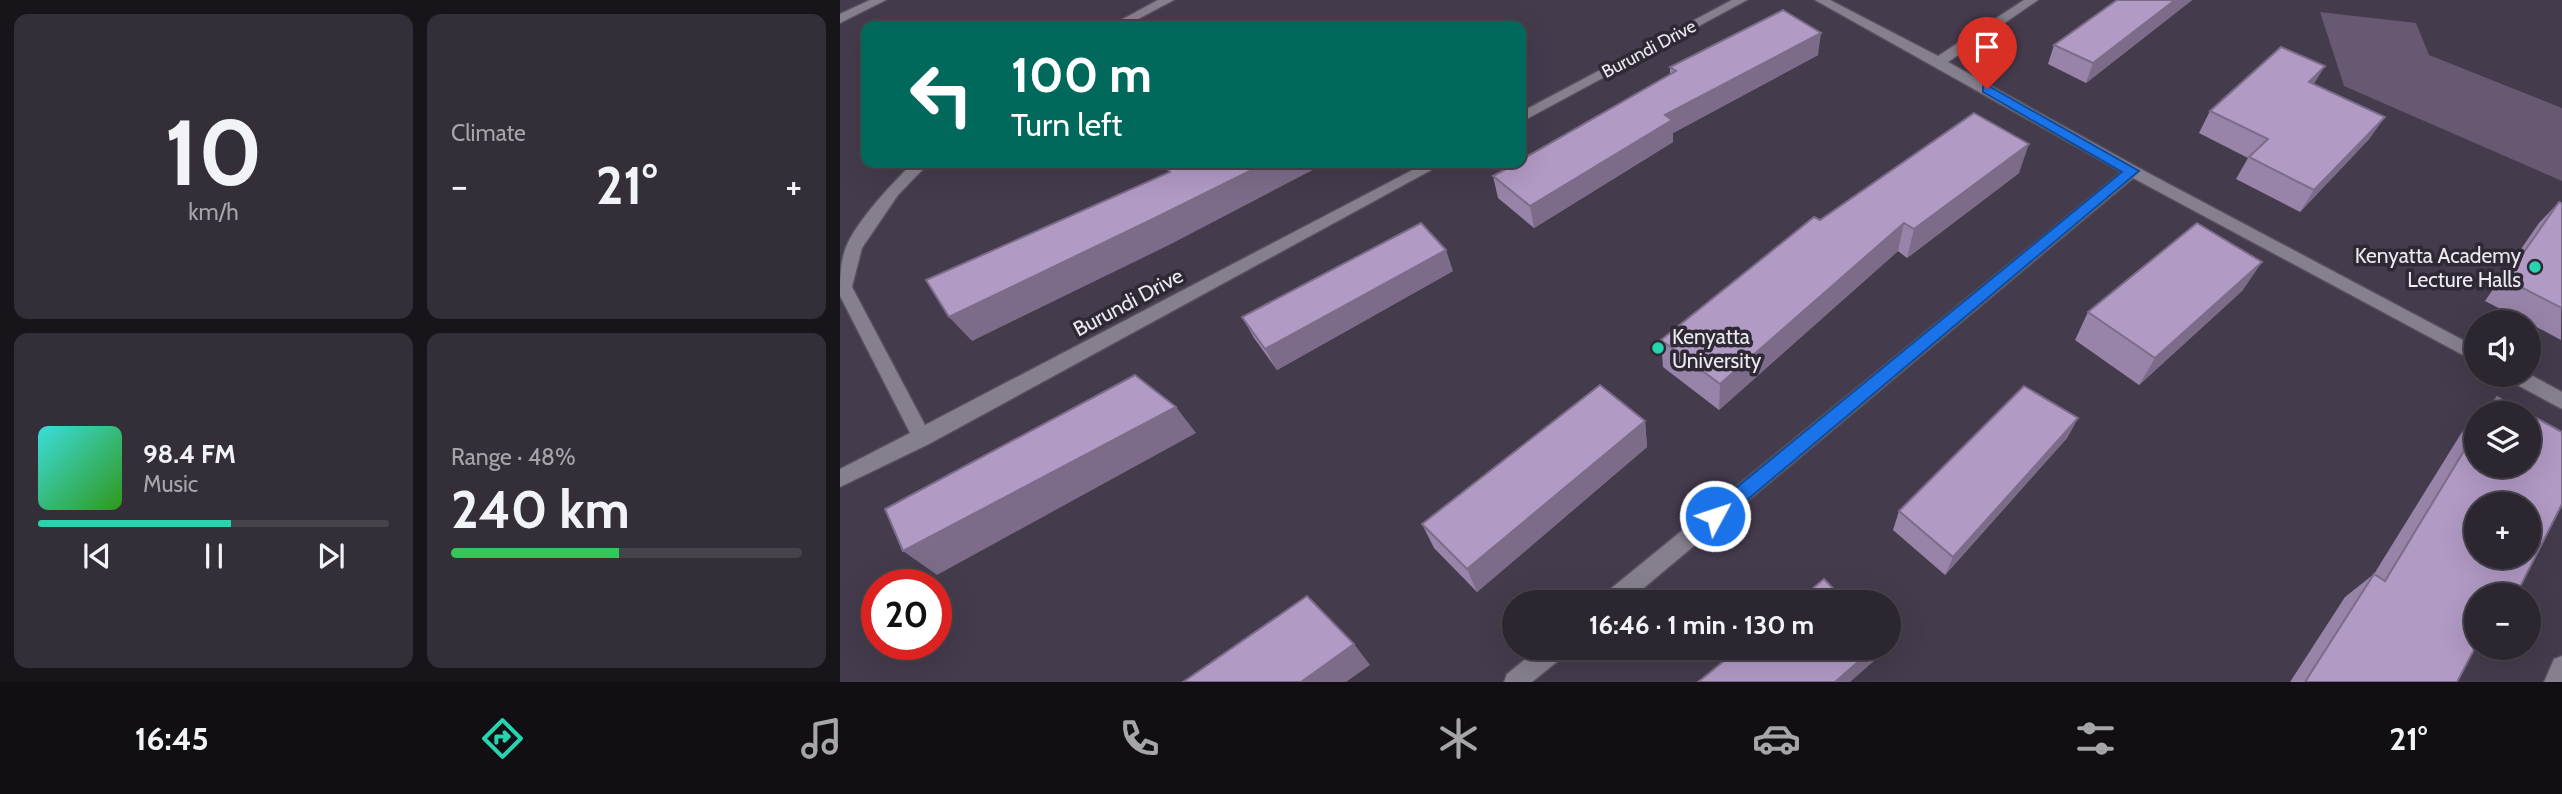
<!DOCTYPE html>
<meta charset="utf-8">
<style>
:root{--surface:#2b262f;--page:#332e37;--text:#f1f3f6;--muted:#a6a5aa;--line:#47434b;--accent:#26d5ae}
body{margin:0;font-family:Cabin,sans-serif;background:var(--page);color:var(--text);height:100vh;display:flex;flex-direction:column;font-size:26px;white-space:nowrap}
*{box-sizing:border-box;margin:0}
p{font-size:23px;color:var(--muted)}
.icon{flex:none;width:38px;height:38px;fill:none;stroke:currentColor;stroke-width:2;stroke-linecap:round;stroke-linejoin:round}
.map{position:relative;flex:1;overflow:hidden}
.sheet{display:flex;flex-direction:column;gap:14px;padding:14px;background:#18151a;width:840px}
.sheet>*{flex:none}
.hud{position:absolute;left:21px;top:21px;width:665px;height:147px;border-radius:14px;box-shadow:0 7px 28px #0002,0 0 0 2px var(--line);background:#00695c;color:#fff;overflow:hidden}
.controls{position:absolute;left:1624px;top:310px;display:grid;gap:14px}
.controls a{display:grid;place-items:center;width:77px;height:77px;border-radius:50%;background:var(--surface);box-shadow:0 7px 28px #0002,0 0 0 2px var(--line);font-size:35px}
.speed{position:absolute;left:21px;top:569px;display:flex;gap:14px;font-size:35px;font-weight:700;text-align:center}
.speed>*{display:grid;place-content:center;width:91px;height:91px;border-radius:50%;background:var(--surface);box-shadow:0 7px 28px #0002,0 0 0 2px var(--line);line-height:1}
.speed .limit{border:10px solid #d22;background:#fff;color:#111}
.pin{position:absolute;display:grid;place-items:center;width:60px;height:60px;color:#fff;margin:-72px -30px;border-radius:50% 50% 50% 0;rotate:-45deg;box-shadow:0 0 7px #0007}
.pin .icon{rotate:45deg}
.me{position:absolute;width:77px;margin:-38px;rotate:50deg;stroke-linejoin:round;filter:drop-shadow(0 0 5px #0008)}
.turn{display:flex;align-items:center;gap:24px;height:147px;padding:0 35px;font-size:32px}
.turn .icon{width:91px;height:91px;stroke-width:2.5}
.turn b{display:block;font-size:49px;line-height:60px}
.big{font-size:52px;font-weight:800;line-height:1.1}
.sheet .widget{flex:1;display:flex;flex-direction:column;justify-content:center;gap:10px;min-width:0;padding:0 24px;border-radius:14px;background:var(--page)}
.sheet .dial{align-items:center;gap:0}
.dial b{font-size:91px;line-height:1}
.song{display:flex;align-items:center;gap:21px}
.cover{width:84px;height:84px;border-radius:10px;background:linear-gradient(135deg,hsl(180 70% 55%),hsl(110 70% 35%))}
.played{height:7px;border-radius:4px;background:linear-gradient(90deg,var(--accent) 55%,var(--line) 55%)}
.keys{display:flex;justify-content:space-around;direction:ltr}
.heat{display:flex;justify-content:space-between;align-items:center;font-size:38px;direction:ltr}
.charge{height:10px;border-radius:5px;background:linear-gradient(90deg,#34c759 48%,var(--line) 0)}
.sheet .tiles{flex:1;display:grid;gap:14px;grid-template-columns:repeat(2,1fr)}
.trip{position:absolute;left:662px;top:590px;width:399px;height:70px;border-radius:35px;background:var(--surface);box-shadow:0 7px 28px #0002,0 0 0 2px var(--line);font-weight:800;line-height:70px;text-align:center}
.tab-bar{display:flex;height:112px;justify-content:space-around;align-items:center;background:#110f13;color:var(--muted)}
.tab-bar .icon{width:49px;height:49px}
.tab-bar .on{color:var(--accent)}
.tab-bar b{font-size:32px;color:var(--text)}
main{display:flex;flex:1;min-height:0}
.map>svg:first-child{display:block}
.built{fill:#443b4c;fill-rule:evenodd}
.green{fill:#665971}
.lines{fill:none;stroke-linecap:round;stroke-linejoin:round}
.service-casing{stroke:#56505b;stroke-width:3}
.service{fill:#867f8d;fill-rule:evenodd}
.wall{fill:#9884a9}
.shaded-wall{fill:#7c6c89}
.building{fill:#b19ac4;stroke:#7c6c89;stroke-width:2;fill-rule:evenodd}
.route{fill:#1a73e8;stroke:#114b97;stroke-width:2}
.poi-dot{fill:#26d5ae;stroke:#2f2935;stroke-width:2.5}
.labels{text-anchor:middle;dominant-baseline:central;stroke-width:7;stroke-linejoin:round;paint-order:stroke}
.far-street-label{font-size:18px;fill:#ede9f1;stroke:#2f2935}
.poi-label{font-size:21px;fill:#ede9f1;stroke:#2f2935;text-anchor:end}
.street-label{font-size:21px;fill:#ede9f1;stroke:#2f2935}
</style>
<main>
<section class="sheet">
<div class="tiles">
<div class="widget dial"><b>10</b><p>km/h</p></div>
<div class="widget"><p>Climate</p>
<div class="heat"><a>−</a><b class="big">21°</b><a>+</a></div>
</div>
<div class="widget">
<div class="song"><i class="cover"></i><div><b>98.4 FM</b><p>Music</p></div></div>
<div class="played"></div>
<div class="keys"><svg class="icon" aria-label="previous" viewBox="0 0 24 24"><path d="M18 5L8 12l10 7zM5 5v14"/></svg><svg class="icon" aria-label="pause" viewBox="0 0 24 24"><path d="M8 5v14M16 5v14"/></svg><svg class="icon" aria-label="next" viewBox="0 0 24 24"><path d="M6 5l10 7-10 7zM19 5v14"/></svg></div>
</div>
<div class="widget"><p>Range · 48%</p><b class="big">240 km</b><div class="charge"></div></div>
</div>
</section>
<div class="map">
<svg width="1722" height="682" viewBox="0 0 1722 682">
<rect width="100%" height="100%" fill="#39333f"/>
<path class="built" d="M0,0H1722V682H0ZM26,26H681V163H26ZM1636,322H1689V374H1636ZM1636,413H1689V466H1636ZM1636,504H1689V556H1636ZM37,584H96V644H37ZM1636,595H1689V648H1636ZM674,602H1048V648H674Z"/>
<polygon class="green" points="1480,12 1576,23 1589,55 1722,108 1722,181 1504,86"/>
<g class="lines">
<g class="service-casing">
<g id="service">
<polygon points="30,0 46,0 0,23 0,14"/>
<polygon points="318,0 334,0 285,26 270,26"/>
<polygon points="892,0 907,0 681,122 681,112"/>
<polygon points="975,0 990,0 1098,56 1184,0 1198,0 1108,62 1297,167 1636,347 1636,362 1293,178 787,602 760,602 763,595 1282,172"/>
<path d="M73,163H89L58,195L22,248L12,287L85,425L586,163H604L89,444L0,487V469L70,433L0,296C0,279 0,263 6,247C16,222 53,182 73,163Z"/>
<polygon points="1663,374 1689,374 1722,392 1722,409 1666,379"/>
<polygon points="699,648 727,648 724,656 692,682 664,682 667,674"/>
<polygon points="1722,656 1722,682 1704,682 1714,659"/>
</g>
</g>
<use href="#service" class="service"/>
</g>
<g class="wall">
<polygon points="1277,0 1352,0 1246,83 1208,64 1214,45"/>
<polygon points="978,55 833,133 833,142 694,228 658,198 653,176 830,74 830,67"/>
<polygon points="1474,84 1530,138 1460,212 1396,179 1408,158 1359,133 1370,111"/>
<polygon points="1179,173 1067,258 1058,251 879,410 823,367 821,340 980,220"/>
<polygon points="1719,202 1722,203 1721,340 1689,323 1689,322 1686,322 1645,301 1699,223"/>
<polygon points="613,271 437,370 414,338 402,317"/>
<polygon points="1403,290 1299,385 1235,340 1248,312"/>
<polygon points="1657,397 1686,413 1639,413"/>
<polygon points="1636,416 1636,466 1677,593 1673,595 1636,595 1617,682 1450,682 1505,597 1534,574 1627,424"/>
<polygon points="1238,418 1227,438 1105,575 1053,530 1059,511"/>
<polygon points="805,421 807,447 637,592 594,548 582,524"/>
</g>
<g class="shaded-wall">
<polygon points="1335,0 1352,0 1246,83 1253,63"/>
<polygon points="981,33 978,55 833,133 833,142 694,228 690,206 825,115"/>
<polygon points="1485,66 1472,87 1469,82"/>
<polygon points="1545,117 1530,138 1460,212 1474,190"/>
<polygon points="1189,144 1179,173 1067,258 1074,229"/>
<polygon points="426,163 486,163 331,244 132,341 109,317"/>
<polygon points="1064,223 1058,251 879,410 880,384"/>
<polygon points="606,250 613,271 437,370 425,349"/>
<polygon points="1422,262 1403,290 1299,385 1315,358"/>
<polygon points="336,407 356,433 97,575 63,551"/>
<polygon points="1238,418 1227,438 1105,575 1113,557"/>
<polygon points="805,421 807,447 637,592 627,569"/>
<polygon points="514,644 530,665 506,682 461,682"/>
<polygon points="1034,648 1039,648 1034,661 1010,682 995,682"/>
</g>
<g class="building">
<polygon points="1277,0 1335,0 1253,63 1214,45"/>
<polygon points="943,10 981,33 825,115 832,120 690,206 653,176 677,163 681,163 681,160 836,71 830,67"/>
<polygon points="1441,47 1485,66 1469,82 1545,117 1474,190 1409,157 1428,139 1370,111"/>
<polygon points="1134,113 1189,144 1074,229 1064,223 880,384 821,340 974,217 980,220"/>
<polygon points="329,163 426,163 315,218 109,317 86,280 330,172 324,165"/>
<polygon points="1719,202 1722,203 1722,308 1665,279"/>
<polygon points="581,223 606,250 425,349 402,317"/>
<polygon points="1357,223 1422,262 1315,358 1248,312"/>
<polygon points="295,375 336,407 63,551 45,509"/>
<polygon points="760,385 805,421 627,569 582,524"/>
<polygon points="1184,386 1238,418 1113,557 1059,511"/>
<polygon points="1657,397 1686,413 1647,413"/>
<path d="M1689,414L1722,432V504L1677,593L1668,587L1663,595H1636V646L1617,682H1465L1534,574L1545,581L1636,431V466H1689ZM1636,504H1689V556H1636Z"/>
<polygon points="984,579 1006,602 956,602"/>
<polygon points="467,596 514,644 461,682 343,682"/>
<polygon points="900,648 1034,648 995,682 858,682"/>
</g>
<polygon class="route" points="1147,85 1299,171 882,521 875,524 869,521 866,516 869,510 1282,172 1143,92 1143,86"/>
<g class="poi-dot">
<circle cx="1695" cy="267" r="7"/>
<circle cx="818" cy="348" r="7"/>
</g>
<g class="labels">
<g class="far-street-label">
<text transform="translate(809 49) rotate(-28)">Burundi Drive</text>
</g>
<g class="poi-label">
<text x="1681" y="255">Kenyatta Academy<tspan x="1681" dy="24">Lecture Halls</tspan></text>
<text x="832" y="336" text-anchor="start">Kenyatta<tspan x="832" dy="24">University</tspan></text>
</g>
<g class="street-label">
<text transform="translate(288 302) rotate(-28)">Burundi Drive</text>
</g>
</g>
</svg>
<div class="controls">
<a><svg class="icon" aria-label="sound" viewBox="0 0 24 24"><path d="M4 9h4l5-4v14l-5-4H4zM17 9q2 3 0 6"/></svg></a>
<a><svg class="icon" aria-label="layers" viewBox="0 0 24 24"><path d="M12 4l9 5-9 5-9-5zM3 14l9 5 9-5"/></svg></a>
<a>+</a>
<a>−</a>
</div>
<div class="speed"><div class="limit">20</div></div>
<div class="pin" style="left:1147px;top:89px;background:#d93025"><svg class="icon" aria-label="arrive" viewBox="0 0 24 24"><path d="M6 21V4h12l-3 4 3 4H6"/></svg></div>
<svg class="me" style="left:875px;top:516px" viewBox="-20 -20 40 40"><circle r="17" fill="#1a73e8" stroke="#fff" stroke-width="3"/><path d="M0-11L8 9 0 5-8 9z" fill="#fff"/></svg>
<div class="trip">16:46 · 1 min · 130 m</div>
<div class="hud">
<div class="turn"><svg class="icon" aria-label="left" viewBox="0 0 24 24"><path d="M17 20v-9H6M10 6l-5 5 5 5"/></svg><div><b>100 m</b>Turn left</div></div>
</div>
</div>
</main>
<nav class="tab-bar">
<b>16:45</b>
<svg class="icon on" aria-label="directions" viewBox="0 0 24 24"><path d="M12 3l9 9-9 9-9-9zM9 14v-3h6M13 9l2 2-2 2"/></svg>
<svg class="icon" aria-label="music" viewBox="0 0 24 24"><path d="M9 18V5l10-2v13"/><circle cx="6" cy="18" r="3"/><circle cx="16" cy="16" r="3"/></svg>
<svg class="icon" aria-label="phone" viewBox="0 0 24 24"><path d="M5 4h4l2 5-3 2q2 4 5 5l2-3 5 2v4C11 20 4 13 5 4z"/></svg>
<svg class="icon" aria-label="climate" viewBox="0 0 24 24"><path d="M12 3v18M4 7l16 10M4 17L20 7"/></svg>
<svg class="icon" aria-label="car" viewBox="0 0 24 24"><path d="M5 17H2v-5l4-1 3-4h7l3 4 3 1v5h-3M9 17h6M6 11h13"/><circle cx="7" cy="17" r="2"/><circle cx="17" cy="17" r="2"/></svg>
<svg class="icon" aria-label="filters" viewBox="0 0 24 24"><path d="M4 7h16M4 17h16"/><circle cx="9" cy="7" r="2"/><circle cx="15" cy="17" r="2"/></svg>
<b>21°</b>
</nav>
